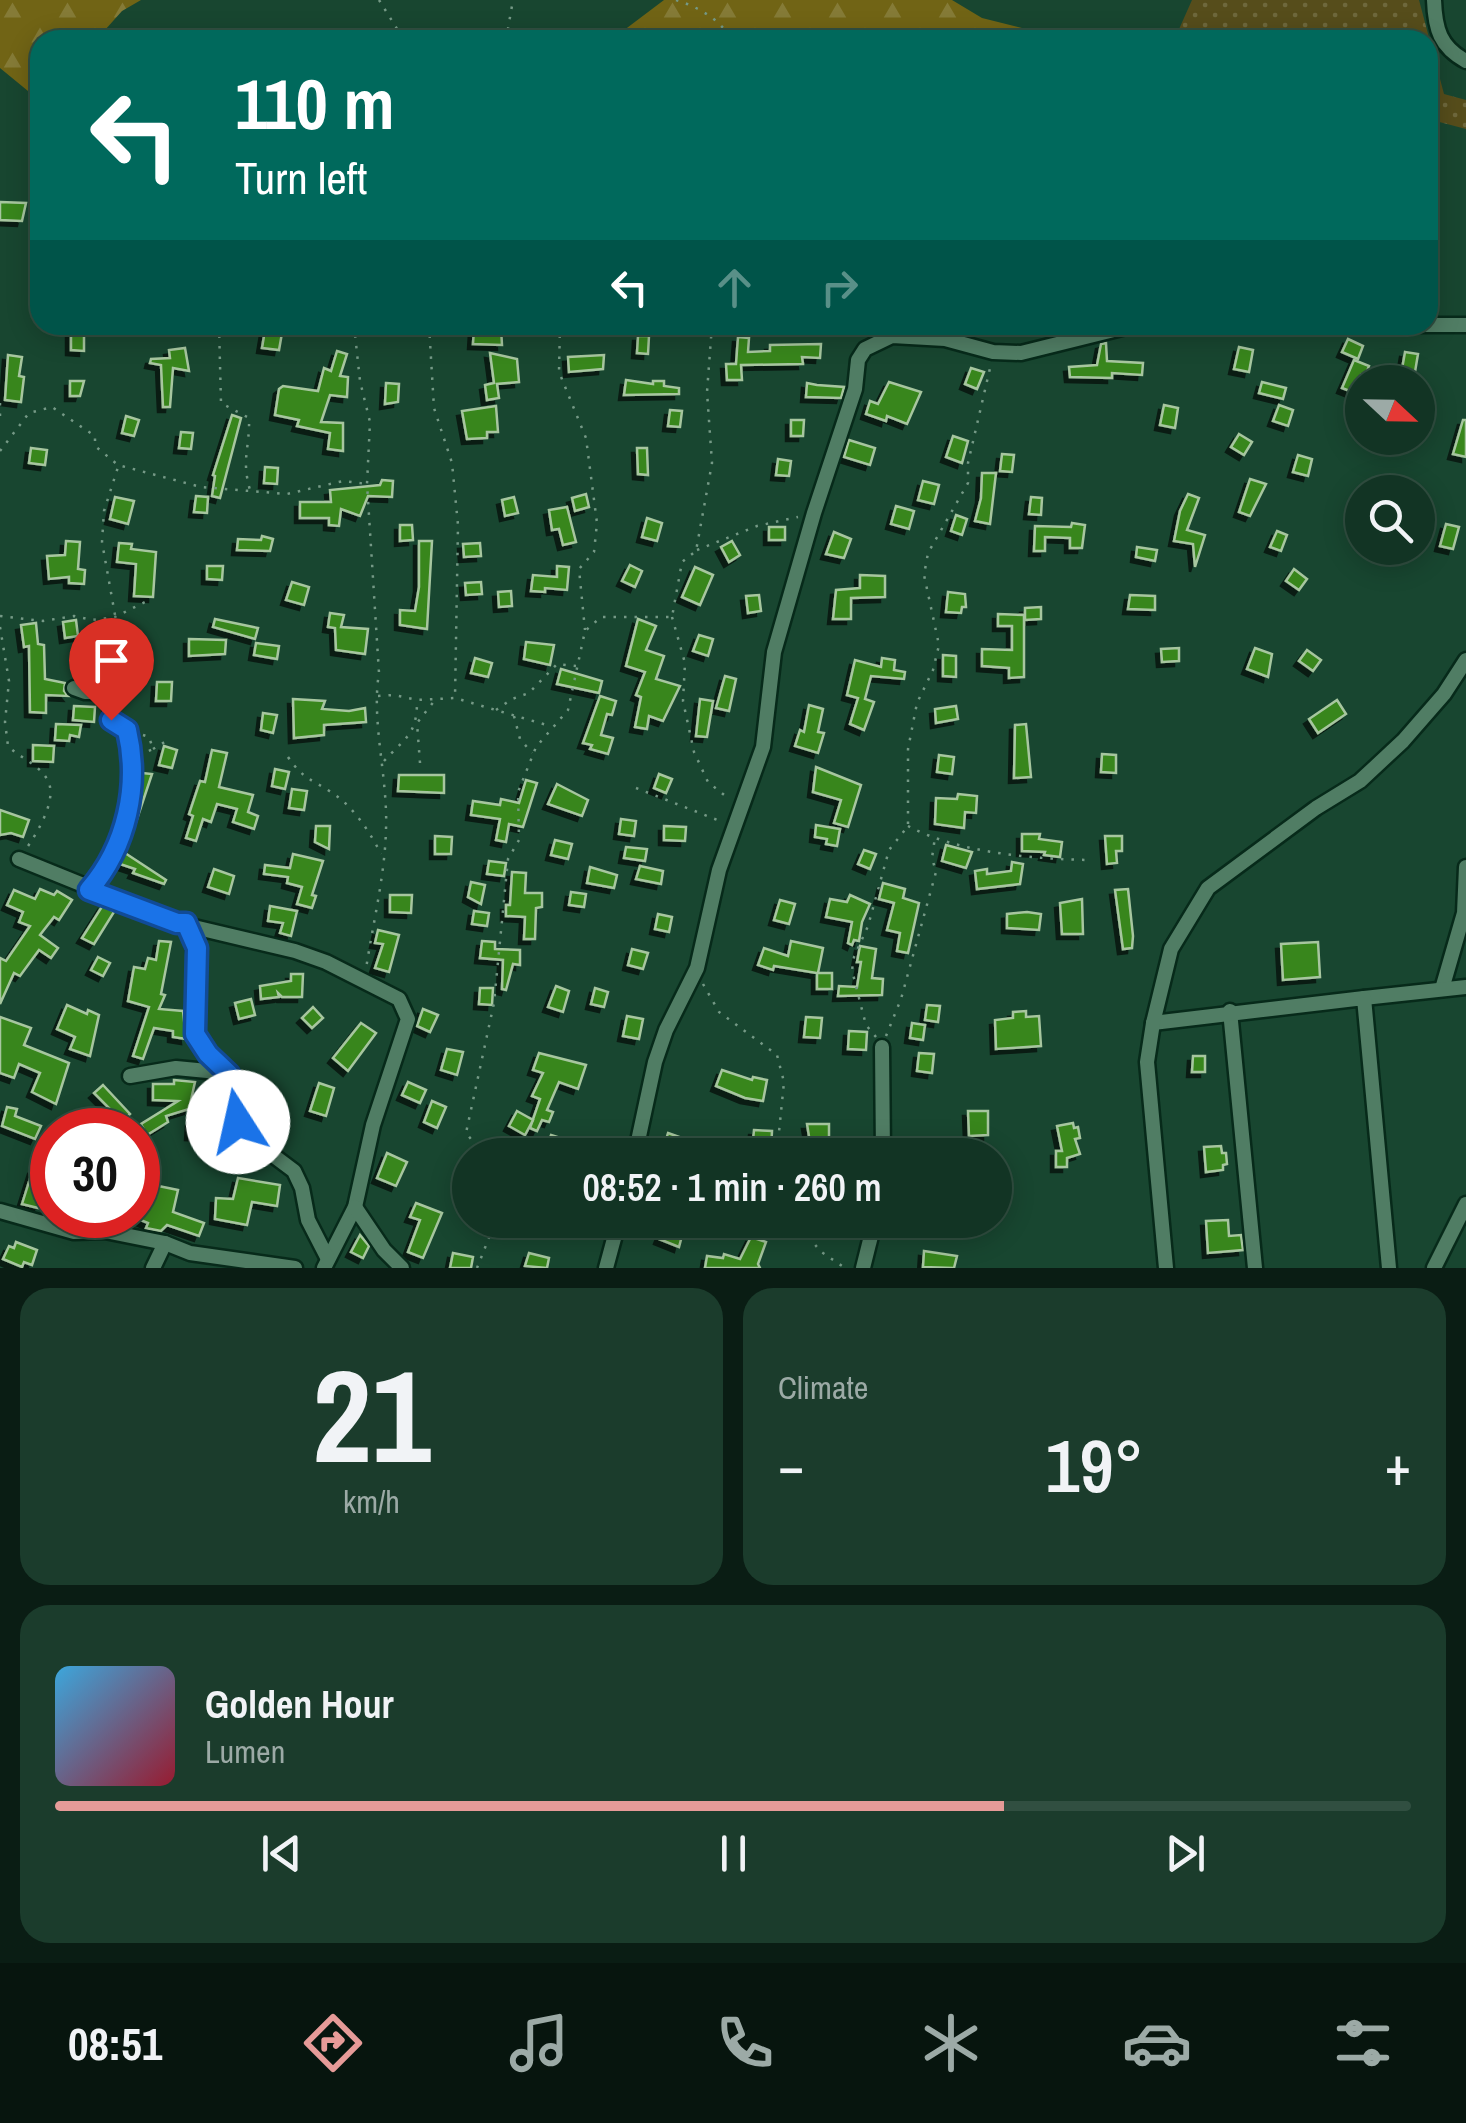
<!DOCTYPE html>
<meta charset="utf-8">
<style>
:root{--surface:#123424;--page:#1b3c2c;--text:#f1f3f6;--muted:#9caaa6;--line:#314f41;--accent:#e69b98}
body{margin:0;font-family:"Archivo Narrow",sans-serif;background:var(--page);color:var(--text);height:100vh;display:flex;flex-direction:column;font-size:38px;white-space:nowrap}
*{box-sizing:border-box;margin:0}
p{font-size:32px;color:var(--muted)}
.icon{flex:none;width:55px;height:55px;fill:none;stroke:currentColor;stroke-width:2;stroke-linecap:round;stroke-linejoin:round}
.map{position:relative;height:1268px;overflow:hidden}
.drawer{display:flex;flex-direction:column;gap:20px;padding:20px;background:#0a1d14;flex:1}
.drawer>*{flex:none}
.hud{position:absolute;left:30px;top:30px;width:1408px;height:305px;border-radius:30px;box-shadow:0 5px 25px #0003,0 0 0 2px var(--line);background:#00695c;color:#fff;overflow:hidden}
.needle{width:65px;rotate:112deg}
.tools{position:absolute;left:1345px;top:365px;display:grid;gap:20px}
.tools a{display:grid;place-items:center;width:90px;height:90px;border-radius:50%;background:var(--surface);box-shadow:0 5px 25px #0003,0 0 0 2px var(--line);font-size:50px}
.speed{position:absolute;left:30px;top:1108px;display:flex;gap:20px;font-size:50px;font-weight:700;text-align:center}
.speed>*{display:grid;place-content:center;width:130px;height:130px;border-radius:50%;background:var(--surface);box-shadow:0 5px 25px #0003,0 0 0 2px var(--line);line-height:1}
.speed .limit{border:15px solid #d22;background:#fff;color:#111}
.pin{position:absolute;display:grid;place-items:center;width:85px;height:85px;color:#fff;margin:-102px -42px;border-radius:50% 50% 50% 0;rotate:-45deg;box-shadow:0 0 10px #0007}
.pin .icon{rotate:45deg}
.me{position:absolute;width:110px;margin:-55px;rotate:350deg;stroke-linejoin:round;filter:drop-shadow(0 0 8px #0008)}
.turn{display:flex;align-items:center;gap:35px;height:210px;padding:0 40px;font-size:45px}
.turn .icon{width:130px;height:130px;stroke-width:2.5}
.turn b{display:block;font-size:70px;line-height:85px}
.lanes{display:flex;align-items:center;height:95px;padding:0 40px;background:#0003;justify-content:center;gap:50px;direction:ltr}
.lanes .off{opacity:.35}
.big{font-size:75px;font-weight:600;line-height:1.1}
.drawer .tile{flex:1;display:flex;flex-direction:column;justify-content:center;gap:15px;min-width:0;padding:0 35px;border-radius:30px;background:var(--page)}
.drawer .dial{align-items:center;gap:0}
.dial b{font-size:130px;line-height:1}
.song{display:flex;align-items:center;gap:30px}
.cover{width:120px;height:120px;border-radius:15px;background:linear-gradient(135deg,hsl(200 70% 55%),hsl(350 70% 35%))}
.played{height:10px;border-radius:5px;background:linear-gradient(90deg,var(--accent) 70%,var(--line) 70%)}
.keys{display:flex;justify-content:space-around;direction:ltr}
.heat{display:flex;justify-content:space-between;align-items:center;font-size:55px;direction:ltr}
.drawer .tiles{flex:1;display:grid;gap:20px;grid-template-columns:1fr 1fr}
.tile:last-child{grid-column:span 2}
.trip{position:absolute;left:452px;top:1138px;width:560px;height:100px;border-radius:50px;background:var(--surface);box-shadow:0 5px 25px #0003,0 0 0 2px var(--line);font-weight:600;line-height:100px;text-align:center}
.tabs{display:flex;height:160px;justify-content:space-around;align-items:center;background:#07150e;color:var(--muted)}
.tabs .icon{width:70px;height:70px}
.tabs .selected{color:var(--accent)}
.tabs b{font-size:45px;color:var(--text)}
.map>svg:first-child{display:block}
.grass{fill:url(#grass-dots)}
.forest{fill:url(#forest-firs)}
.building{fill:#37861b;stroke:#a7c69f;stroke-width:2.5;filter:url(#shadow)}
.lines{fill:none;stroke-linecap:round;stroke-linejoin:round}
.street-casing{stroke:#072a1a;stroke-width:19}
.path{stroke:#759986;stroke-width:2.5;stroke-dasharray:2.5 8;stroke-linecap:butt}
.street{stroke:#507d64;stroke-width:14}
.route-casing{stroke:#114b97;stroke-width:25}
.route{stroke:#1a73e8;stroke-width:18}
</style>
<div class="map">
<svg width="1466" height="1268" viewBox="0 0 1466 1268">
<defs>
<pattern id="grass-dots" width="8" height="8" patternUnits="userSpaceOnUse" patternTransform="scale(2.5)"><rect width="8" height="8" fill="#564d1b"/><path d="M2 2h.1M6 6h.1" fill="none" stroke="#6e683c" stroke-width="1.8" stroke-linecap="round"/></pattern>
<pattern id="forest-firs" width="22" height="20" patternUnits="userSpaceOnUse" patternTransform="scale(2.5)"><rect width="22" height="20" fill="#716415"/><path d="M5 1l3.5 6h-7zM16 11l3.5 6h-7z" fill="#857b37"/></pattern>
<filter id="shadow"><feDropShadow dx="-5" dy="5" stdDeviation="0" flood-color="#0009"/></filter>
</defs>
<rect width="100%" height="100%" fill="#184630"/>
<polygon class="grass" points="1192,0 1419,0 1444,94 1466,100 1466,129 1428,119 1428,40 1157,40 1176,36"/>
<g class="forest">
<polygon points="0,0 141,0 122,11 96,40 40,40 40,85 28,91 0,68"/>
<polygon points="664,0 952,0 982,18 1069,40 611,40"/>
</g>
<g class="building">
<polygon points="0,202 26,203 22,221 0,220"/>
<polygon points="474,328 501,328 502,345 473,344"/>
<polygon points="265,330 282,333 279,350 262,348"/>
<polygon points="71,333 84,334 84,351 71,350"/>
<polygon points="638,336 649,336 648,354 637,353"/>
<polygon points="738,337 749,338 748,352 770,351 770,345 821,344 820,358 802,357 803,364 741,365 742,380 727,380 726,364 736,364"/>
<polygon points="1348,339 1363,346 1358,359 1342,352"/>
<polygon points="1106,343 1107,361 1143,363 1142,375 1112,373 1112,378 1070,377 1069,367 1097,365 1101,344"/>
<polygon points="1239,347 1253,350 1249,372 1234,369"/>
<polygon points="185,348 189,371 173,368 170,407 163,407 161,365 150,363 151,359 170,358 169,350"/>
<polygon points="337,351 347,354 340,376 348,377 347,397 330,395 321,422 343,423 343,451 328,449 330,433 297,426 299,420 275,415 279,389 283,386 318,391 324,368 331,371"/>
<polygon points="1405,352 1418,354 1415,372 1402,369"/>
<polygon points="490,353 517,359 519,382 497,384 499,398 487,400 485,385 494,383"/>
<polygon points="8,355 22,357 19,376 24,377 21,402 5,400"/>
<polygon points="604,355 603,369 569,372 568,357"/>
<polygon points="1354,360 1369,366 1365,377 1361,375 1355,393 1342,388"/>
<polygon points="971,368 984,372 977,389 965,384"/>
<polygon points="626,380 653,384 653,381 664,381 664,386 679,388 679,394 624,395"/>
<polygon points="70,381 84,381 80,396 70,396"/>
<polygon points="889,382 921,392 907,424 887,416 886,421 866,414 870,401 878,404"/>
<polygon points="1262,382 1286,388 1283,399 1259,393"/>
<polygon points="386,383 399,384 398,402 385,404"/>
<polygon points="807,383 817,385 844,387 841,398 806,397"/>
<polygon points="1164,405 1178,408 1175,428 1160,425"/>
<polygon points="1279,405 1293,410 1288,426 1273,421"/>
<polygon points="496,406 498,432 487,432 487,438 467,439 462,411"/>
<polygon points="670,410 682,411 680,427 668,426"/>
<polygon points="232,415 241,418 220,498 212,496 215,476 213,475"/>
<polygon points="126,416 139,420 134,436 122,433"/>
<polygon points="791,420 804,420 803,436 791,436"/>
<polygon points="1463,420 1466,420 1466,457 1453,454"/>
<polygon points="181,432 193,433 191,449 179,448"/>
<polygon points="1239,434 1252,442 1244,455 1231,447"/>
<polygon points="953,436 968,441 962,463 946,457"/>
<polygon points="849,440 875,448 870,465 844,457"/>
<polygon points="31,448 47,450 45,465 29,463"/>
<polygon points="637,448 647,448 648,475 638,474"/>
<polygon points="1002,454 1014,455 1012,472 1000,471"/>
<polygon points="1298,455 1312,459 1308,476 1293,472"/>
<polygon points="778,459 791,461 789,476 776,475"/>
<polygon points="265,467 278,468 277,484 264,483"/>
<polygon points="982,473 996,473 990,524 975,521 981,498"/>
<polygon points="1250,479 1266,484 1250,516 1239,512"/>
<polygon points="382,480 393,481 392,497 368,496 360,516 341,509 339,526 329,525 329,518 300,518 300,502 331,502 330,490 380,485"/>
<polygon points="923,481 939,485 934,504 918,500"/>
<polygon points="586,494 589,507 575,511 572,498"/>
<polygon points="1188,494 1199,498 1187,530 1205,535 1195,567 1193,544 1174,541 1180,511"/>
<polygon points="196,496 208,497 207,513 194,512"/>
<polygon points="115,497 134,501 128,524 110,519"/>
<polygon points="514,497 518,513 505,516 502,500"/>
<polygon points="1031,497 1042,498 1041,515 1029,514"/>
<polygon points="896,506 914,511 909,529 891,524"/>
<polygon points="567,507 576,542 563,545 559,529 552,530 549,510"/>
<polygon points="956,515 967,519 962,535 951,531"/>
<polygon points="647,518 662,523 657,541 642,537"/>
<polygon points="1072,523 1085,525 1082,548 1070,548 1070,538 1045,537 1045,551 1034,551 1035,526 1071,527"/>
<polygon points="1446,524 1459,527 1453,549 1440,546"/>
<polygon points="400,525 412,525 413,540 400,541"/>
<rect x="769" y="527" width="16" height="13"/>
<polygon points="1277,531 1287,535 1281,551 1270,547"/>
<polygon points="834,532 851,539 844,558 826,554"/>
<polygon points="262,536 273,539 270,551 237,550 238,539 261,540"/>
<polygon points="66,541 80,542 78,569 85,570 84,584 69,583 69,577 49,579 47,556 65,555"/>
<polygon points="419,541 432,541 427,629 400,625 400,610 415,611 419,587"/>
<polygon points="732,541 740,555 729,562 721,547"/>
<polygon points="119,543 132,544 131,549 156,552 153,597 134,596 136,564 117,562"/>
<polygon points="480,543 481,556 464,557 463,544"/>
<polygon points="1137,547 1157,550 1155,561 1136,557"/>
<polygon points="630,565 642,571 635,587 622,581"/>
<polygon points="207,566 223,566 222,580 207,579"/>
<polygon points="557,566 569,567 567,590 545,588 545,592 531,591 533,575 557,577"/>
<polygon points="695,567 713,575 700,605 682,597"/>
<polygon points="1294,569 1307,579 1299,590 1286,581"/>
<polygon points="860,575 885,576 885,597 851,598 851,619 833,619 836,590 860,588"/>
<polygon points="292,582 309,587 304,605 286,600"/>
<polygon points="481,582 482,594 466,595 465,583"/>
<polygon points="511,591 512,606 499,607 498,592"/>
<polygon points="948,592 965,594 966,607 962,607 961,613 946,612"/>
<polygon points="759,595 761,611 748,613 746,596"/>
<polygon points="1130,595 1155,596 1155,610 1128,609"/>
<polygon points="1041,607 1041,619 1025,620 1025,608"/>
<polygon points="330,613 344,615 341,627 368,629 365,654 336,650 335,628 328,627"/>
<polygon points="998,614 1024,615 1024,677 1009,678 1009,668 982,666 982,649 1012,650 1012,626 998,626"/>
<polygon points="215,619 258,628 255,639 213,627"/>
<polygon points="638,619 656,626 646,650 664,656 656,679 680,686 663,721 649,716 647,729 635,727 641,697 636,695 645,672 626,666"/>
<polygon points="76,620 78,636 65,638 63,622"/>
<polygon points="36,623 38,644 44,645 45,679 65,683 64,691 68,696 46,695 46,713 30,712 29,646 24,647 21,625"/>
<polygon points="118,625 132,629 129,641 137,642 137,655 125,654 124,660 137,664 136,675 118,675 119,644 113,643"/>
<polygon points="699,635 713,639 708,656 693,651"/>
<polygon points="189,639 226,640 225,654 189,656"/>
<polygon points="526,642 554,645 550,665 524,659"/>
<polygon points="256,643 279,646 277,659 254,655"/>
<polygon points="1179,648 1179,661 1162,662 1161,649"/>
<polygon points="1255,648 1272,654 1268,677 1247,669"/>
<polygon points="1307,650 1321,660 1313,671 1299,661"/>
<polygon points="943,655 956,656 956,677 943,676"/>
<polygon points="475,658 492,663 488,677 471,673"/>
<polygon points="882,658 895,660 894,670 905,672 904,679 871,676 865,699 874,702 864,730 850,724 858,698 847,695 855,660 881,667"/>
<polygon points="561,669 602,681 599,693 557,684"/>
<polygon points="725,676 736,679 729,711 716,708"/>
<polygon points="157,682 172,682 171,701 156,701"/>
<polygon points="600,696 616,701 612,715 607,714 601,735 613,738 608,754 590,749 592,745 583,743"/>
<polygon points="293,699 325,701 322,709 349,711 365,708 366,722 324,725 324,735 294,738"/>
<polygon points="700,699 713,701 707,737 696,736"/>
<polygon points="1337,700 1346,714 1318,733 1309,719"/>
<polygon points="809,705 823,709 818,732 824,733 818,753 795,746 800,730 804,732"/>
<polygon points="74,706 95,707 94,722 73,720"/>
<polygon points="956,706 958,719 936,723 935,709"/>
<polygon points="263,713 277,715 273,733 261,730"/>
<polygon points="56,724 81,725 79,737 70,735 69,741 55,740"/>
<polygon points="1026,724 1031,777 1014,778 1015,725"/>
<polygon points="33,745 54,746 53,762 33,761"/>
<polygon points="164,746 177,750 172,768 159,765"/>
<polygon points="212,750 227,753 219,787 253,795 248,812 258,816 254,829 233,822 237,809 217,804 211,822 203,819 196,841 186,838 193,816 189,814 200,781 205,782"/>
<polygon points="1102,754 1116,755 1116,773 1101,772"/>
<polygon points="939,755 954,757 952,774 937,772"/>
<polygon points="816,767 861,785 848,827 834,823 841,800 813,792"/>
<polygon points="275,769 289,772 285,789 272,786"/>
<polygon points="142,773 152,774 135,825 141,795"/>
<polygon points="659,774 672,779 666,793 654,788"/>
<polygon points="399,775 444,775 444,793 398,791"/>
<polygon points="526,780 537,783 523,827 509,824 506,842 496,840 500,819 471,815 473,801 500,805 501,799 519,803"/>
<polygon points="557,784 588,800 582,816 548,804"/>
<polygon points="292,789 307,791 304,810 289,808"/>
<polygon points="958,794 977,796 976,813 965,812 964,828 935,824 936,798 957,799"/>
<polygon points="0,810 29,820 23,837 11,833 0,835"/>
<polygon points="621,819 636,821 634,836 619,834"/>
<polygon points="816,825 840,829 837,846 826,844 827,839 815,837"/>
<polygon points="316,826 330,826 329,849 315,842"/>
<polygon points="664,826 686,827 685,841 664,840"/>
<polygon points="1022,834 1040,834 1039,839 1062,842 1060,857 1044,855 1045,852 1022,851"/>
<polygon points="435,836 452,837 451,854 435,854"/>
<polygon points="1105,836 1122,836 1122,851 1116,851 1117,863 1107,864"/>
<polygon points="555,840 572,844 568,859 551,855"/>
<polygon points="946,845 972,852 966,868 942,861"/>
<polygon points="626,847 647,849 645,861 624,858"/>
<polygon points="864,850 876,854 870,869 858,864"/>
<polygon points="125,853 166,880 164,884 133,873 135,869 120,864"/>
<polygon points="293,854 323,861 312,895 316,896 312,908 297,904 302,887 287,883 288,877 264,874 265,865 290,868"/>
<polygon points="489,861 506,863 504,876 487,874"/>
<polygon points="1012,862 1023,864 1020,884 977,889 975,871 987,869 987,874 1011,871"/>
<polygon points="640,866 663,871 661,884 636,879"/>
<polygon points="590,867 617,875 614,888 587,883"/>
<polygon points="214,869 234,876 229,894 208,887"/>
<polygon points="512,872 526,873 525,893 542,893 542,907 536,908 535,939 524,939 525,917 506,916 506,905 510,905"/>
<polygon points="471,882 485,885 481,904 468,897"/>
<polygon points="883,883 905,889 903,898 919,903 908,953 897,951 900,933 887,930 894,903 879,899"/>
<polygon points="40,889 54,895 57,891 72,900 59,920 54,917 40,935 58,948 51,958 39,950 20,976 14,973 0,1004 0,958 6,961 30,926 19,922 23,912 7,905 14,890 35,899"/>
<polygon points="1128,889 1133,936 1132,948 1123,949 1115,890"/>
<polygon points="571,892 586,894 584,907 569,905"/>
<polygon points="390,895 412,895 411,913 390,912"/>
<polygon points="850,895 870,904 862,922 859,941 854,940 852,945 848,943 852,922 826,917 830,899 847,902"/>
<polygon points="1082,899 1083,934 1062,934 1060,903"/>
<polygon points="780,900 795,904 789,924 774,920"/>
<polygon points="103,905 114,912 94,944 82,938"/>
<polygon points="270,906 297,911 291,936 280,933 283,923 268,921"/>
<polygon points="474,911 489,913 487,926 472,924"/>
<polygon points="1027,912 1041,914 1039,930 1007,928 1007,914"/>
<polygon points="658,914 672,917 669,932 655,929"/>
<polygon points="378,930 399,935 389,972 375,968 383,944 375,943"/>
<polygon points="159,941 171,942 161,994 165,995 159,1009 183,1011 186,1039 173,1037 173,1031 154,1028 143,1059 133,1056 149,1007 128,1001 134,967 145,969 148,958 156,960"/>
<polygon points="482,941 495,942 495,949 520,950 520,965 513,964 506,990 502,989 503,960 480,958"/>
<polygon points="791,941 823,948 818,973 832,973 832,989 817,989 817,973 774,966 773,970 758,965 764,948 788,956"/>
<polygon points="1318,942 1320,977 1283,980 1281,944"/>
<polygon points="860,946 876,949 872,978 883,979 882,995 838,996 839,986 857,987 861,962 857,962"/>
<polygon points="632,949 648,953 643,969 628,965"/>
<polygon points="98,957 110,963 103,976 91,970"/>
<polygon points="291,974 303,974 302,997 282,997 278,993 279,997 261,999 260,986 291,981"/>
<polygon points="556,986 569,991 563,1012 548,1007"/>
<polygon points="480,988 493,988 492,1005 479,1004"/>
<polygon points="595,988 608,992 604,1007 591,1004"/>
<polygon points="251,999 255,1015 239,1019 235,1003"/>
<polygon points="67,1005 87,1014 88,1010 99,1015 90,1056 70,1049 75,1037 57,1029"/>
<polygon points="927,1005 940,1006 938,1022 925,1020"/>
<polygon points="313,1007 323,1018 312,1028 302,1018"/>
<polygon points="423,1009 438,1015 430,1032 417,1026"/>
<polygon points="1026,1011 1026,1017 1039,1016 1041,1046 996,1049 995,1020 1013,1018 1013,1012"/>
<polygon points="627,1016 643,1019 639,1039 623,1036"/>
<polygon points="0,1017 31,1028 24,1045 69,1063 56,1104 32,1092 40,1073 19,1064 14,1078 0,1073"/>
<polygon points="806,1017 822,1018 820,1038 804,1037"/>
<polygon points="361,1023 376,1033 348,1071 333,1058"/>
<polygon points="912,1023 925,1025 923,1040 910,1038"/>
<polygon points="849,1031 867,1032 866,1050 848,1049"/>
<polygon points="447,1049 463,1052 457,1075 441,1070"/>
<polygon points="539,1053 586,1065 578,1089 559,1082 547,1110 553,1112 549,1122 542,1120 537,1131 530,1128 540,1099 532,1096 543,1073 533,1070"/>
<polygon points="919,1053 934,1054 932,1073 917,1071"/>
<polygon points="1193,1056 1205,1056 1205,1072 1192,1072"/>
<polygon points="722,1070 752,1080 753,1077 767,1080 763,1101 745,1098 716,1086"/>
<polygon points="174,1080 195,1082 189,1109 166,1116 168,1122 147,1135 141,1124 178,1101 153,1100 153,1084 174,1084"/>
<polygon points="408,1082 426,1090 420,1103 402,1095"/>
<polygon points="319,1083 334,1088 326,1116 310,1111"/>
<polygon points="103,1085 130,1114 120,1124 109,1113 113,1112 94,1093"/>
<polygon points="432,1101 446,1107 437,1128 424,1122"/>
<polygon points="7,1107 17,1109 15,1116 41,1126 35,1139 2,1126"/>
<polygon points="517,1111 533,1120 525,1135 509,1126"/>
<polygon points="968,1111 988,1111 988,1135 969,1136"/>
<polygon points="191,1121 218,1122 218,1137 190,1135"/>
<polygon points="1073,1123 1074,1128 1078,1127 1080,1138 1075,1139 1080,1154 1067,1158 1067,1167 1056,1167 1056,1151 1062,1151 1057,1126"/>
<polygon points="807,1124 829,1124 829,1155 812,1155"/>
<polygon points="754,1130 772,1131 771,1151 752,1150"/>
<polygon points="668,1133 685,1139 681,1150 665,1143"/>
<polygon points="551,1135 570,1141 565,1155 544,1155"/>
<polygon points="1221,1146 1222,1153 1226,1153 1227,1164 1223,1165 1223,1170 1206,1172 1204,1147"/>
<polygon points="387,1153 407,1162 396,1186 377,1178"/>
<polygon points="33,1169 52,1175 47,1195 43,1194 38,1208 22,1204"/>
<polygon points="238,1178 280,1185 277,1206 252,1202 247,1225 215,1219 216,1198 233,1199"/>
<polygon points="139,1182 178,1190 173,1212 204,1223 199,1236 167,1225 161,1231 146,1228 148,1223 138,1219"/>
<polygon points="416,1203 442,1213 423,1258 408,1252 420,1220 410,1217"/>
<polygon points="1228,1220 1229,1236 1241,1235 1243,1250 1208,1253 1206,1221"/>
<polygon points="665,1224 683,1232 679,1247 659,1239"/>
<polygon points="360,1235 369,1246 363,1258 351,1252"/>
<polygon points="751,1237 766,1242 758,1264 760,1268 705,1268 707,1256 723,1258 724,1254 740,1259"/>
<polygon points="16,1242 37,1250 32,1265 24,1262 22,1267 3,1259 9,1246 14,1248"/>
<polygon points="924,1251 957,1256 954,1268 923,1267"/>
<polygon points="453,1253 473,1257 471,1268 450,1268"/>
<polygon points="529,1253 549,1258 547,1268 525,1266"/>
</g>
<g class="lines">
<g class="street-casing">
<g id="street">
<path d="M1434,0C1435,29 1440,47 1466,61"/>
<polyline points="1349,325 1466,325"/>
<path d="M74,688L85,692H102L110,703L111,720L127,730C140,785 127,846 89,890"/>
<polyline points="19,859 177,923 295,951 326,962 399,999 408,1019 373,1125 355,1207 324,1268"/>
<path d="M186,923C204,967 190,989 195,1030C198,1049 217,1058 228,1072C241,1090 233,1113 242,1132L294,1171L302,1188L308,1220L328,1259"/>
<polyline points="1442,989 1464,913 1466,867"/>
<polyline points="1364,998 1466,987"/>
<polyline points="1230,1011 1255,1268"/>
<polyline points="1153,1023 1364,998 1389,1268"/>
<polyline points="882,1047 883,1155"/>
<polyline points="130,1076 176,1068 228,1073"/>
<polyline points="635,1155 655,1062 666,1030 697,968 719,870 763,747 774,652 814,513 855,389 858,360 865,349 892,336 945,339 993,352 1021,353 1134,325"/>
<polyline points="355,1207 384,1250 402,1268"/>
<polyline points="0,1211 74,1232 105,1231 165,1243 190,1253 295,1268"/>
<polyline points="153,1268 165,1243"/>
<polyline points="606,1268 619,1220"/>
<polyline points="863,1268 875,1220"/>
<polyline points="1166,1268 1147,1062 1153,1023 1171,949 1208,888 1316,808 1360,781 1403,741 1444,694 1466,660"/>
<polyline points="1434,1268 1466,1204"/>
</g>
</g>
<g class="path">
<polyline points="379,0 404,40"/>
<path d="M676,0C698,7 720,19 732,40"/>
<polyline points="506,40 513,0"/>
<path d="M219,325L221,403L249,418C250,448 241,459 250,490"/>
<path d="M354,325L360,381L370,422L367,484L379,673C371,721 388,778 386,829C385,875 373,923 366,969"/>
<polyline points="429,325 434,408 452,463 458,525 455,698"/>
<polyline points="560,325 559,372 586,438 597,523 594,552 579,569 585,630"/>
<polyline points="860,325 871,332"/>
<polyline points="0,403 0,419"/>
<polyline points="0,451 29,413 52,407 95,436 95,446 118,465 201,487 287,494 343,481 367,484"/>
<polyline points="697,550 757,526 798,517"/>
<polyline points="115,615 102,542 104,511 118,467"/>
<polyline points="0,616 43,621 74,616 92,620 115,617 151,599"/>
<polyline points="672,617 685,663 683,701 694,752 708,782 728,798"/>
<path d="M0,627L9,681L5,722L8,746C20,758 38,764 47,779C59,798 37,833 26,849"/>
<polyline points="378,696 394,695 417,700 455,698 550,726"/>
<polyline points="496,710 512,699 529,693 557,664 576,666"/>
<polyline points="514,716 520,739 532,753"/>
<polyline points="143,735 149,737 153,749 146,752"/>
<polyline points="153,749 168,740"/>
<path d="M288,757C303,779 311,779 331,792C353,806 370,832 381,854"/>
<path d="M384,761C404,739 417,735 417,702"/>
<polyline points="420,763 417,723 435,700"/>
<polyline points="636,788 720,821"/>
<path d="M908,826C958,853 1034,859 1090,860"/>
<polyline points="703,984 719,1012 777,1055 784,1082 778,1142 780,1155"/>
<polyline points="886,1036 901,999 936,872 932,858 935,837"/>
<polyline points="876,1037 866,1025 860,1002 852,970 854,957 868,926 889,850 908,826 908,749 917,703 933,670 939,645 924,575 928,553 968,483 968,463 991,364"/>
<polyline points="484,1155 466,1133 494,1003 508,859 519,840 518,792 536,747 568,710 585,631 601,617 672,617 682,562 696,551 712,463 707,392 712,325"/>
<polyline points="796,1220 820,1251 845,1268"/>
<polyline points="477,1268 496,1220"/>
</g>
<use href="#street" class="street"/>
</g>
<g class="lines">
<g class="route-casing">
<path id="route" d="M111,720L127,730C140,785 127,846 89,890L177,923H186L197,948L195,1034L208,1054L229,1074L237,1094L238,1122"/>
</g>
<use href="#route" class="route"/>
</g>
</svg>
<div class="tools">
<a><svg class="needle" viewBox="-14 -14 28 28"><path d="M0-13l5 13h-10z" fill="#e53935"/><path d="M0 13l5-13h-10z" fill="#9caaa6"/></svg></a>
<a><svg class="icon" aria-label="search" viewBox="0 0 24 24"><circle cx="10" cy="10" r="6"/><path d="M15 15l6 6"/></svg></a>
</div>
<div class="speed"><div class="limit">30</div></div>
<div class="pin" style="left:111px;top:720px;background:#d93025"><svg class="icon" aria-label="arrive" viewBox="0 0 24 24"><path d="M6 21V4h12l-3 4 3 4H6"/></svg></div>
<svg class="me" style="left:238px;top:1122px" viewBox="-20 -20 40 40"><circle r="19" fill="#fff"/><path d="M0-13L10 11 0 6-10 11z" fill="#1a73e8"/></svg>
<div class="trip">08:52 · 1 min · 260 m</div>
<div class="hud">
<div class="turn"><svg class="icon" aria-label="left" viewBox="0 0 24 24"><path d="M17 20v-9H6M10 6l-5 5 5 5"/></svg><div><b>110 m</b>Turn left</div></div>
<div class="lanes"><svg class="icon" aria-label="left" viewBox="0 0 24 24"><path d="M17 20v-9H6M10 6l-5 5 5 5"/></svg><svg class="icon off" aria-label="ahead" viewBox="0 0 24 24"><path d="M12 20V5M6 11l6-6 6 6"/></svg><svg class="icon off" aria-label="right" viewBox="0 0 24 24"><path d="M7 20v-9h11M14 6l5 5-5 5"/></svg></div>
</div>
</div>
<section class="drawer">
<div class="tiles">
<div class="tile dial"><b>21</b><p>km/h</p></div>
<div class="tile"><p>Climate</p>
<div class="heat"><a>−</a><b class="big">19°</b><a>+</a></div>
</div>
<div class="tile">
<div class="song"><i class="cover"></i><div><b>Golden Hour</b><p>Lumen</p></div></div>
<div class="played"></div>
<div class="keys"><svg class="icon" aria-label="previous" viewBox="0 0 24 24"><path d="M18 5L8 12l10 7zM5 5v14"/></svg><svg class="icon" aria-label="pause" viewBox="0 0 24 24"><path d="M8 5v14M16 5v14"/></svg><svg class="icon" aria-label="next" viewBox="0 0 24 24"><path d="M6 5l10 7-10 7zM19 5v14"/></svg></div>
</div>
</div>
</section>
<nav class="tabs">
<b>08:51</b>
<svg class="icon selected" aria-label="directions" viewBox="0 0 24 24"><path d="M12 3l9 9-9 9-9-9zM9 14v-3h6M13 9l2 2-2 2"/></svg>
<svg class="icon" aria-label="music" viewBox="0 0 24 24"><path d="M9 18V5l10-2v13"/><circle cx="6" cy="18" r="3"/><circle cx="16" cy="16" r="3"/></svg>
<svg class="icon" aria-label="phone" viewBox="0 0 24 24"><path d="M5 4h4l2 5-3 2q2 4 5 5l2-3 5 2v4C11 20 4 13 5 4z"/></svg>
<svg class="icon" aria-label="climate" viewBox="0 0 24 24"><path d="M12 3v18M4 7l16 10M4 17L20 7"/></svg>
<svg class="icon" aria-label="car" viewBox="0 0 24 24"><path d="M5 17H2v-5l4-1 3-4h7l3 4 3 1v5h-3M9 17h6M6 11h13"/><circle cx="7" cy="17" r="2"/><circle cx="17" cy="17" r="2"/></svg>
<svg class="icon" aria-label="filters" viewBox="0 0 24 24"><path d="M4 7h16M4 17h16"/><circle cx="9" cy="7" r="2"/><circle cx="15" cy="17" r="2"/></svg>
</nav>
